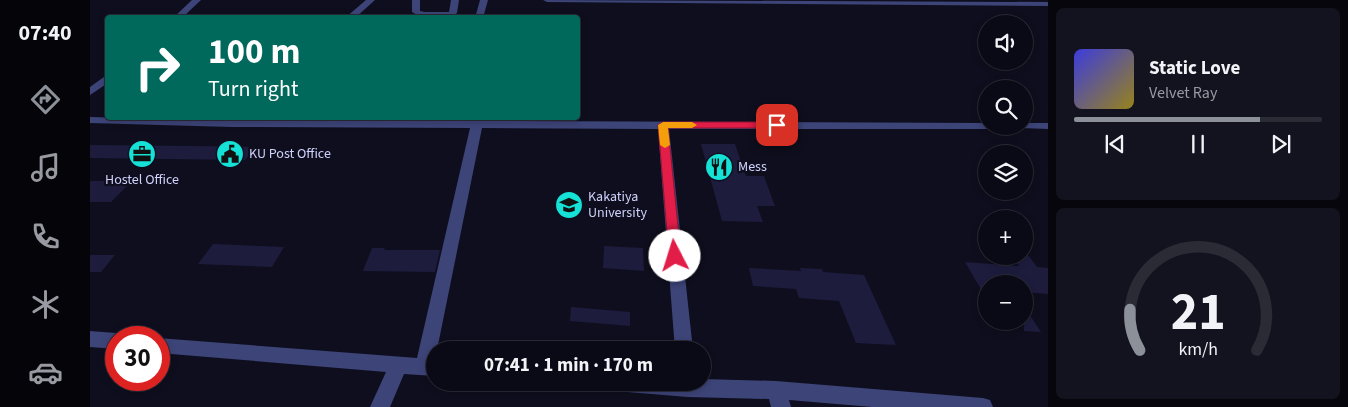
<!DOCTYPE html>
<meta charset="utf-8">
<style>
:root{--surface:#0a0a16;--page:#13131f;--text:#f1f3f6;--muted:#999aa1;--line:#2a2b35;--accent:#8c9099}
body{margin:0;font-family:"Source Sans 3",sans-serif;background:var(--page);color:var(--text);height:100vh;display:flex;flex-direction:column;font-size:19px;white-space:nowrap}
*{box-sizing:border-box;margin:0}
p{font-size:16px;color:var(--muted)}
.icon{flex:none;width:28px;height:28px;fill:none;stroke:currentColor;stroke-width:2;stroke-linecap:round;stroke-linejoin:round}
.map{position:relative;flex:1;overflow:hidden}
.side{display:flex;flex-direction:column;gap:8px;padding:8px;background:#06060c;width:300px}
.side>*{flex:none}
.banner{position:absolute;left:15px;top:15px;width:475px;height:105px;border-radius:5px;box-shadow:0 2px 8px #0003,0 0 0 1px var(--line);background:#00695c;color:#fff;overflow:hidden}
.tools{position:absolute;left:888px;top:15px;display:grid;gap:10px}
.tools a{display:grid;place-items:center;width:55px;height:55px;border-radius:50%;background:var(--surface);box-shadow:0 2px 8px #0003,0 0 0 1px var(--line);font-size:25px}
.speed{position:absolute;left:15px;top:326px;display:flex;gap:10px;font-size:25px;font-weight:700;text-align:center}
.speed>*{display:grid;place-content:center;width:65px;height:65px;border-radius:50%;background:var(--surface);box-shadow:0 2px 8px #0003,0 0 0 1px var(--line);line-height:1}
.speed .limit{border:8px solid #d22;background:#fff;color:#111}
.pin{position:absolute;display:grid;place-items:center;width:42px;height:42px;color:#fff;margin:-21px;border-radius:10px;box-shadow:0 2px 8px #0006}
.me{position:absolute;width:55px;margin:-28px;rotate:355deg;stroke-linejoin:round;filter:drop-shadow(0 0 4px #0008)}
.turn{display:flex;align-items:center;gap:18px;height:105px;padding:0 20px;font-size:22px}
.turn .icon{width:65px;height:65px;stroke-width:2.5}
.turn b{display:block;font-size:35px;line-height:42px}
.side .widget{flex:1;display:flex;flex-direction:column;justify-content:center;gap:8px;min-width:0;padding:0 18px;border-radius:8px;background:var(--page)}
.side .dial{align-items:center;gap:0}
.dial svg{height:130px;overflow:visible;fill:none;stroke:var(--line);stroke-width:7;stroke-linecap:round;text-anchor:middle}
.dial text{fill:var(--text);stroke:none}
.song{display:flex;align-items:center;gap:15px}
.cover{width:60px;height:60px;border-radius:8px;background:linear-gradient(135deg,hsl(240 70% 55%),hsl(50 70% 35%))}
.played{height:5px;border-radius:2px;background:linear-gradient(90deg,var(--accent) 75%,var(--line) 75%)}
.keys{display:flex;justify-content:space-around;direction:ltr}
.trip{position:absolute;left:336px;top:341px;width:285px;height:50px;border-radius:25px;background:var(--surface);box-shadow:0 2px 8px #0003,0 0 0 1px var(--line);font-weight:700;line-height:50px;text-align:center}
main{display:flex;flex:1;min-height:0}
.dock{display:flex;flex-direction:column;width:90px;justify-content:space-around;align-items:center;background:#040409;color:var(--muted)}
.dock .icon{width:35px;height:35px}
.dock .current{color:var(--accent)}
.dock b{font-size:22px;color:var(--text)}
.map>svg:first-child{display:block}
.building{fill:#1e1c3d}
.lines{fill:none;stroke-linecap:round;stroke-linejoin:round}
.minor{fill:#3d4478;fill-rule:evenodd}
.route{fill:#e11d48;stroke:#92132f}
.slow{fill:#f59e0b}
.labels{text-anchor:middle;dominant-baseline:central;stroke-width:4.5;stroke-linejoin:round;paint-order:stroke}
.poi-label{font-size:14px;fill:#cfd1fa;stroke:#0e0e1e;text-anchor:start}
</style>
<main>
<nav class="dock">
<b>07:40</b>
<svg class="icon current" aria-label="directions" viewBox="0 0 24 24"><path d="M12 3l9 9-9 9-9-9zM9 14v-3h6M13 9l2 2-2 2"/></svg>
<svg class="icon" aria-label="music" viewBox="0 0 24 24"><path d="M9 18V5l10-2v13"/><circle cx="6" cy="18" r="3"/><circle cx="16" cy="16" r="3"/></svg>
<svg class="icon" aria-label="phone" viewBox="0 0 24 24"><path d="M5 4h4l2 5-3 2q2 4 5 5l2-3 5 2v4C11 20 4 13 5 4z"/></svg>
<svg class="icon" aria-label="climate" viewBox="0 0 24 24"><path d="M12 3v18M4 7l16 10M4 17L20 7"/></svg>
<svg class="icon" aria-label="car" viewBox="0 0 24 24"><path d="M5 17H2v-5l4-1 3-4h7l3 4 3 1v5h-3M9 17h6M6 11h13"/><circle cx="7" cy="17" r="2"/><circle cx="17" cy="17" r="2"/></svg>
</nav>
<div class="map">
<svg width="958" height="407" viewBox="0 0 958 407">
<rect width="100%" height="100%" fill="#0e0e1e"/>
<g class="building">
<polygon points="611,144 645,144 656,176 674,176 685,206 667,206 673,222 632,221"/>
<polygon points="0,145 105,146 165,147 155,160 0,158"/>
<polygon points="0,181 42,181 21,202 0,202"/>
<polygon points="123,244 194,247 182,267 108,264"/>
<polygon points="514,246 553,248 554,271 513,268"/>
<polygon points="282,248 295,248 294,250 350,250 345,272 273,271"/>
<polygon points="0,255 25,255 11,272 0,272"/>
<polygon points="922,256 939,256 947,267 958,268 958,294 934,292 934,284 896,284 896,298 875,262 929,266"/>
<polygon points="659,268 711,271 710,268 732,269 733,272 774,275 806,345 766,343 749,301 709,298 706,289 663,286"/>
<polygon points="934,306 951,332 934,331"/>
<polygon points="481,307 540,312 540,326 480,321"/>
</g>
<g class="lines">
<g class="minor">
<polygon points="102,0 111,0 92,18 83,18"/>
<polygon points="276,0 285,0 265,18 255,18"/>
<path d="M322,0H330V11L335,12H359L361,0H369L367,13C358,21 331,19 322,12Z"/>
<polygon points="390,0 398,0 393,18 385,18"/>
<polygon points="453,0 958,2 958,6 457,2"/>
<polygon points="18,74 18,83 0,95 0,87"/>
<polygon points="0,117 142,121 382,121 383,118 393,118 393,121 896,123 896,126 902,126 896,129 579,129 603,350 585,350 568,129 392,128 347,350 345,350 345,376 314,374 300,407 280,407 296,372 69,353 68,338 327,358 380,128 142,127 0,123"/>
<polygon points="934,123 958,123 958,129 930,128 928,126 934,126"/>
<polygon points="0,331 26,333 33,338 26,338 26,349 0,347"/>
<polygon points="612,379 686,381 893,398 900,400 903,407 782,407 699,400 701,407 681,407 679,399 598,397 525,391 518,388 516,382 612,382"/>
</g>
</g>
<polygon class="route" points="573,122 687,122 692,125 687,128 578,128 591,256 590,260 581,260 579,256 568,125"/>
<polygon class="slow" points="573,122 602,122 607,125 602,128 578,128 580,145 575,148 570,145 568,125"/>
<defs>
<g id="office-disc" transform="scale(1.4375)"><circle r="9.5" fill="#15e1d7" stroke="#0e0e1e"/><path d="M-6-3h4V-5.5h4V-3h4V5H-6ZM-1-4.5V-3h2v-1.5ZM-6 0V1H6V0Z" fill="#111"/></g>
<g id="civic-disc" transform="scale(1.4375)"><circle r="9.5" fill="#15e1d7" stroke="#0e0e1e"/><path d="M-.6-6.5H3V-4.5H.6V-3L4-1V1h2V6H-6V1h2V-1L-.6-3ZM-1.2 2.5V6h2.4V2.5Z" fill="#111"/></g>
<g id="restaurant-disc" transform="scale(1.4375)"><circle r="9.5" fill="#15e1d7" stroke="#0e0e1e"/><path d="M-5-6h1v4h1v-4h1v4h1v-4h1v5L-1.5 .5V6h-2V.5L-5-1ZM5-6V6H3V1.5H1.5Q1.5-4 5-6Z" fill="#111"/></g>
<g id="university-disc" transform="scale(1.4375)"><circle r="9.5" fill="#15e1d7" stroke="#0e0e1e"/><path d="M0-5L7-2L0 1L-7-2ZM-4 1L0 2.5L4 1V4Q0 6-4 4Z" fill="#111"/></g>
</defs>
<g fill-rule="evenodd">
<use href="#office-disc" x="52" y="154"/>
<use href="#civic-disc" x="140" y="154"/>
<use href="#restaurant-disc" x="629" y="167"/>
<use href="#university-disc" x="479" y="205"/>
</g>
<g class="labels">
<g class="poi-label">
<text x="159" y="154">KU Post Office</text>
<text x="648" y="167">Mess</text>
<text x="52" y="180" text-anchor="middle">Hostel Office</text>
<text x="498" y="197">Kakatiya<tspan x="498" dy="16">University</tspan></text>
</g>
</g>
</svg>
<div class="tools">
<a><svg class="icon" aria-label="sound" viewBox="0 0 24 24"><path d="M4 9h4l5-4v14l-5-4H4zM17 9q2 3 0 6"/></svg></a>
<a><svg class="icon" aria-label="search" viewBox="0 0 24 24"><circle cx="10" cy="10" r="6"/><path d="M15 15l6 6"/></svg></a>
<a><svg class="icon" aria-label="layers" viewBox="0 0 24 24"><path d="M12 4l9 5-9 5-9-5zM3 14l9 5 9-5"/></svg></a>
<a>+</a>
<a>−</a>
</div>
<div class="speed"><div class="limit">30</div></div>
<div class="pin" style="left:687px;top:125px;background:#d93025"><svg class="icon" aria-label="arrive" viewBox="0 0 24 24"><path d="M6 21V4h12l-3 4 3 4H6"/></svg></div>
<svg class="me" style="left:585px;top:256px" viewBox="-20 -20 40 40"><circle r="19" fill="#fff"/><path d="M0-13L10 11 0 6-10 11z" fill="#e11d48"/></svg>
<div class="trip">07:41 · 1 min · 170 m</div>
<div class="banner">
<div class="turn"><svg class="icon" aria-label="right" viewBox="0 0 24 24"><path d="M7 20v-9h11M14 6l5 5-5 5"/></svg><div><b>100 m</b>Turn right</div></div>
</div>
</div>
<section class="side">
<div class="widget">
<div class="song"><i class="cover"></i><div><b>Static Love</b><p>Velvet Ray</p></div></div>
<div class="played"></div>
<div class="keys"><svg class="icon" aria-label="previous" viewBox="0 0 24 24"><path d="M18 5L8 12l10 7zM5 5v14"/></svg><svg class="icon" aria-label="pause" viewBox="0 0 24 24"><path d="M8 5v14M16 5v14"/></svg><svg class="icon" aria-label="next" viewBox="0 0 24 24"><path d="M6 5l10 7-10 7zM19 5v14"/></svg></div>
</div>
<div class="widget dial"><svg viewBox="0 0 100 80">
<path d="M14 69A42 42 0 1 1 86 69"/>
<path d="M14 69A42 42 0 0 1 8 44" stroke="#8c9099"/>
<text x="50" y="56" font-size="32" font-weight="700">21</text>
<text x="50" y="72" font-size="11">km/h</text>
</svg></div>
</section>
</main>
